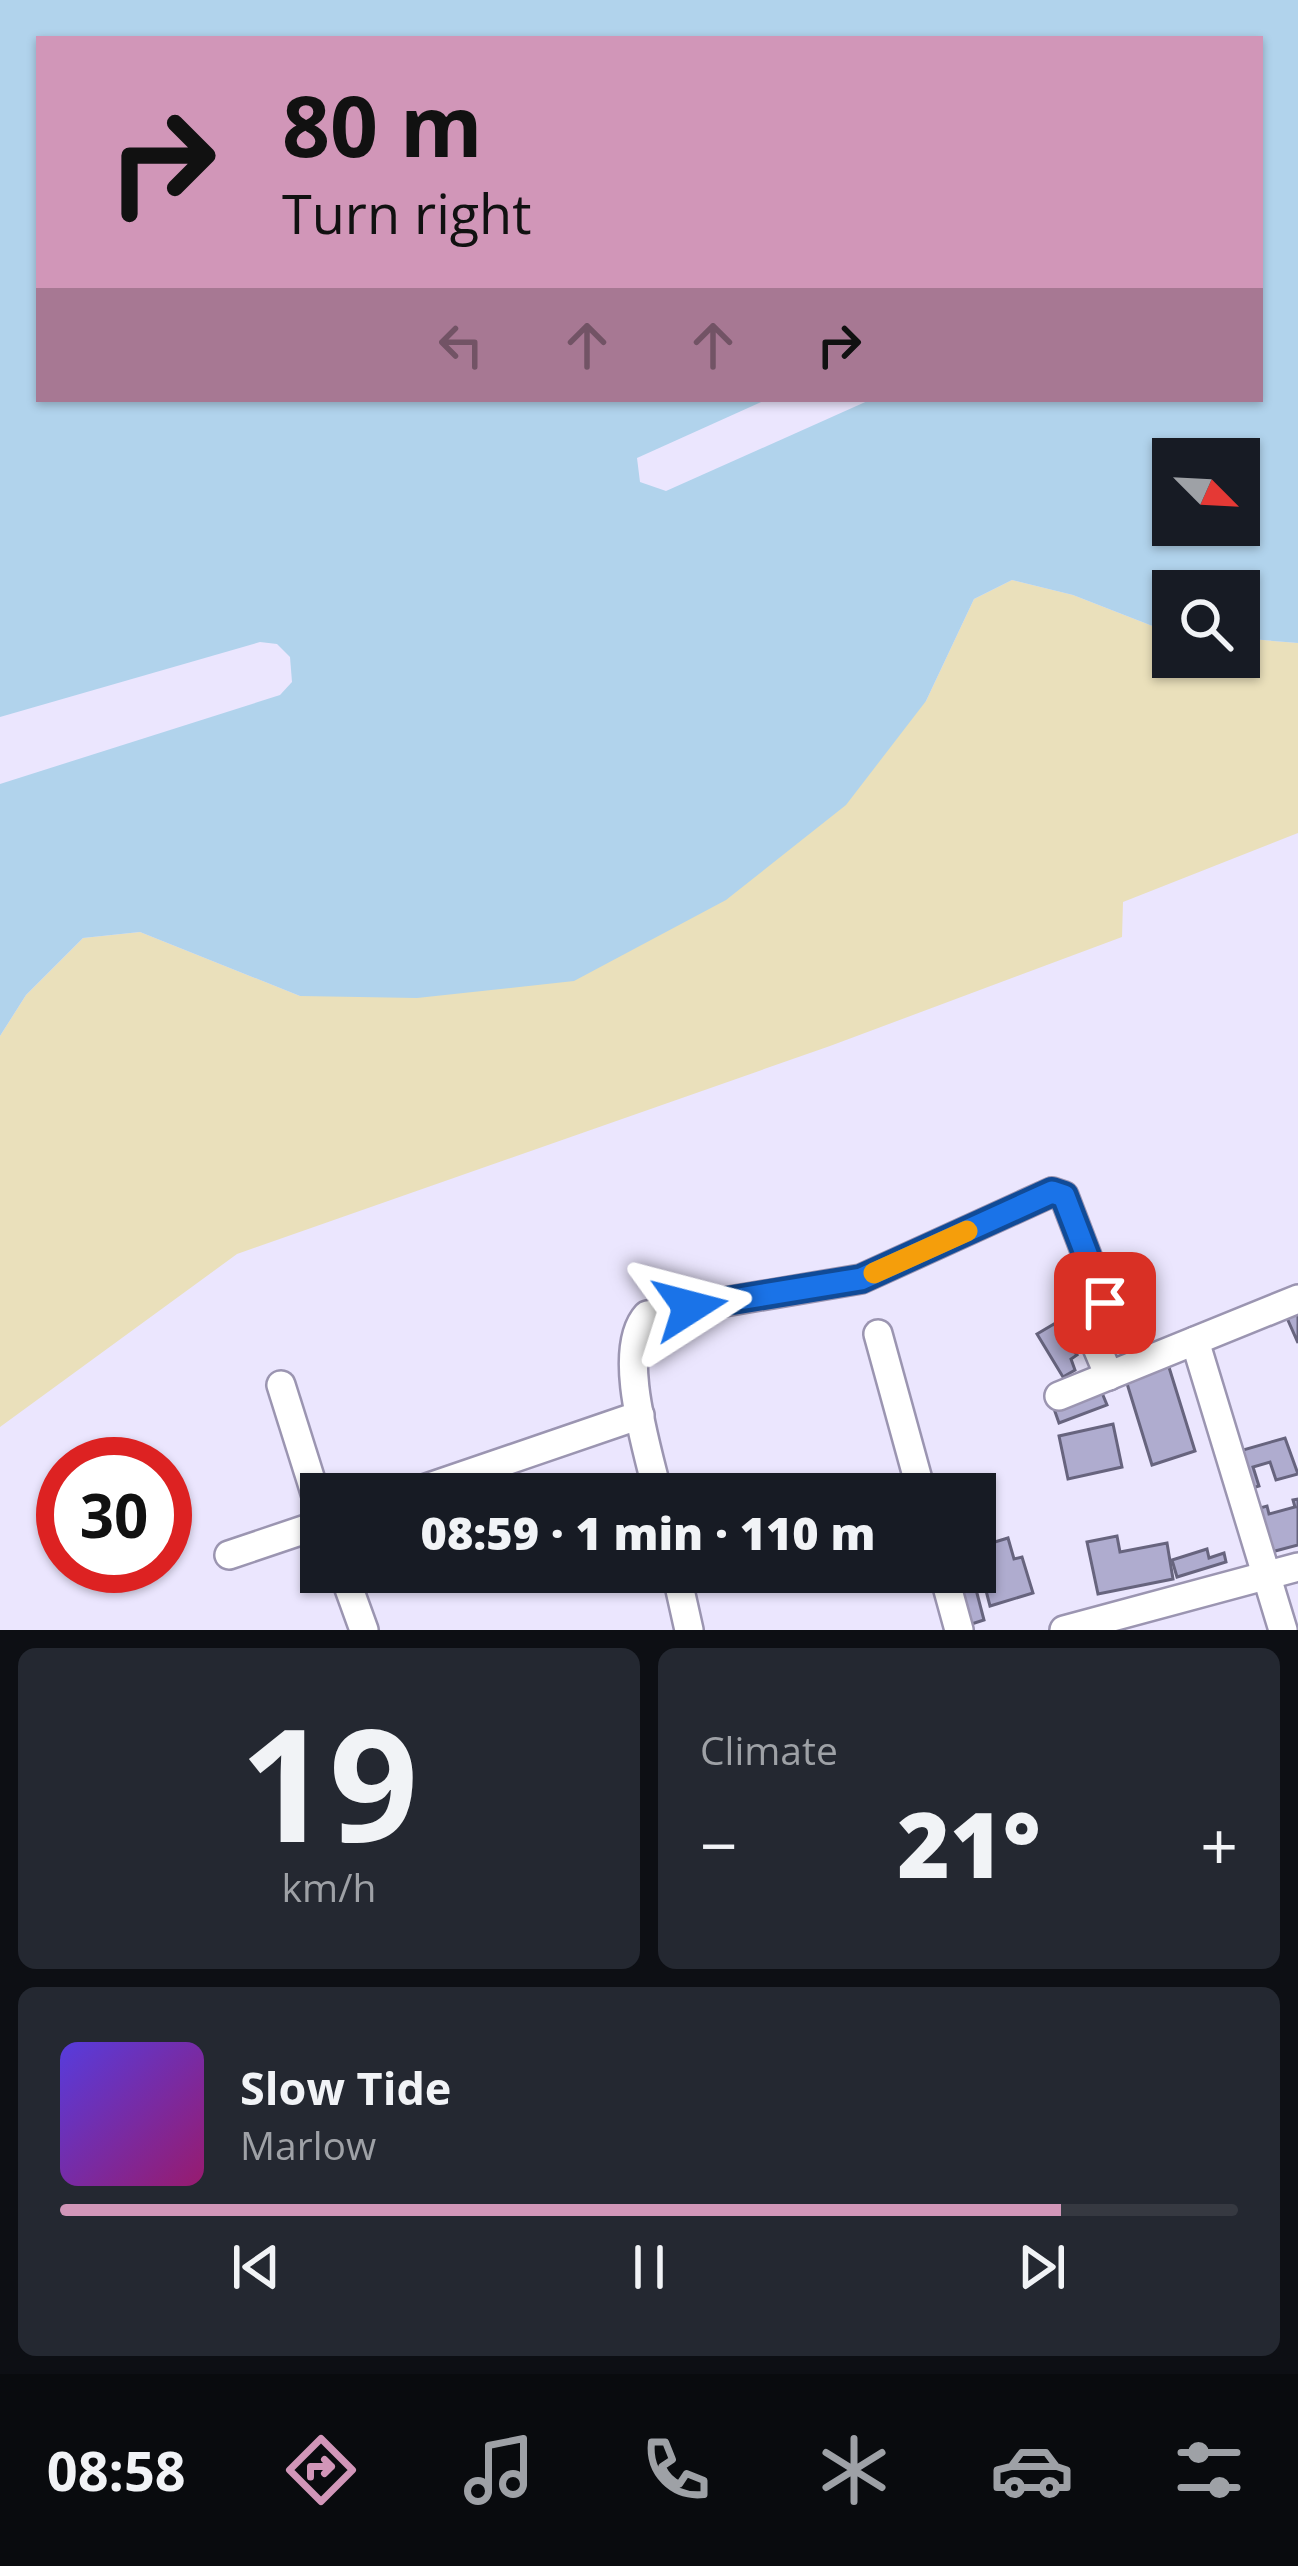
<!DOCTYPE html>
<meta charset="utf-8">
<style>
:root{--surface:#171b24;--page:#242831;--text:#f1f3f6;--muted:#9ea1a6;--line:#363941;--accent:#d196b8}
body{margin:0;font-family:"Open Sans",sans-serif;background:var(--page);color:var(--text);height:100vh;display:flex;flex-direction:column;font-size:45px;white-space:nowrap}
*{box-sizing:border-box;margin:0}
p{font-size:39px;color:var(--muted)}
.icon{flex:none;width:66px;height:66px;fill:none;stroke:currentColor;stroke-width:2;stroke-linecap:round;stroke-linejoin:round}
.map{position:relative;height:1630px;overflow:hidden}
.side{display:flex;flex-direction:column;gap:18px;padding:18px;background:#0d0f14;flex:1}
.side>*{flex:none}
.hud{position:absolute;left:36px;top:36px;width:1227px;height:366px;border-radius:0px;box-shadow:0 3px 9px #0004;background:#d196b8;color:#111;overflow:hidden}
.needle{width:78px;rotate:114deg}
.controls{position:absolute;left:1152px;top:438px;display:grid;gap:24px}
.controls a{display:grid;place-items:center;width:108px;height:108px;border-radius:0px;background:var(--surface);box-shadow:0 3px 9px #0004;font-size:60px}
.speed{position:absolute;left:36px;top:1437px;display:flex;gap:24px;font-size:60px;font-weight:700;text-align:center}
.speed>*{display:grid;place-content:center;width:156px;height:156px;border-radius:50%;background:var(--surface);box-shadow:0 3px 9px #0004;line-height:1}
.speed .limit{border:18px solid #d22;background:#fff;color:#111}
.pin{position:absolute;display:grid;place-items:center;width:102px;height:102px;color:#fff;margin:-51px;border-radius:24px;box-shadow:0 6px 18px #0006}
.me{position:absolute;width:132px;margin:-66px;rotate:81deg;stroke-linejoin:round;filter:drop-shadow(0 0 9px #0008)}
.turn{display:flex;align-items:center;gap:42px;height:252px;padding:0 48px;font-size:54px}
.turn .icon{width:156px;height:156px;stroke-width:2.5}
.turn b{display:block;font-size:84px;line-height:102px}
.lanes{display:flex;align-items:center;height:114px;padding:0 48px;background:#0003;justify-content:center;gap:60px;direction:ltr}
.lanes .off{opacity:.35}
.big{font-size:90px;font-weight:800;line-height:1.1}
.side .card{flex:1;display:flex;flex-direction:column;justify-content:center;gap:18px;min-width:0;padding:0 42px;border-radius:18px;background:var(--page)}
.side .dial{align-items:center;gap:0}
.dial b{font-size:156px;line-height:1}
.song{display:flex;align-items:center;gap:36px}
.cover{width:144px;height:144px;border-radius:18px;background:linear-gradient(135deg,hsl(250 70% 55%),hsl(320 70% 35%))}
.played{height:12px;border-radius:6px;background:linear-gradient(90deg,var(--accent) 85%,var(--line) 85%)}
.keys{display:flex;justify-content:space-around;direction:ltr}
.heat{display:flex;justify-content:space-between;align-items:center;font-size:66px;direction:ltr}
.side .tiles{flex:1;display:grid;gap:18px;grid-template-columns:1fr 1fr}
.card:last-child{grid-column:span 2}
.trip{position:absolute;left:300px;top:1473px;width:696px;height:120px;border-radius:0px;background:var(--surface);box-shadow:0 3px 9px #0004;font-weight:800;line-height:120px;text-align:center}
.menu{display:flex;height:192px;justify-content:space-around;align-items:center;background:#090b0e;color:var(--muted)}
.menu .icon{width:84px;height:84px}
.menu .active{color:var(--accent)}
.menu b{font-size:54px;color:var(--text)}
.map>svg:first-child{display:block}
.sand{fill:#eae0bb}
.water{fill:#b1d3ec;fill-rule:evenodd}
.pier{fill:#ebe6fe}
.building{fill:#afaccf;stroke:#67647e;stroke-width:3}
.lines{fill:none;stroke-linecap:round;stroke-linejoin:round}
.street-casing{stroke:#9b95b1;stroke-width:32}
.street{stroke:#fff;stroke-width:27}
.route-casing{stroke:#114b97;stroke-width:30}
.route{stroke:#1a73e8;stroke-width:21}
.slow{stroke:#f59e0b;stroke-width:21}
</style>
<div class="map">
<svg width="1298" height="1630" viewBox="0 0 1298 1630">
<rect width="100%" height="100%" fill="#ebe6fe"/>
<polygon class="sand" points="1012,580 1073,595 1173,634 1173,657 1239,657 1239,638 1298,643 1298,833 1123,902 1122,937 830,1046 237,1254 0,1427 0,1036 26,995 83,938 140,932 300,996 926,701 974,599"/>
<path class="water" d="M0,0H1298V643L1239,638V591H1173V634L1073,595L1012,580L974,599L926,701L846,805L726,900L574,981L417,998L300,996L140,932L83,938L26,995L0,1036ZM39,39H1260V399H39ZM1173,459H1239V525H1173Z"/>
<g class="pier">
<polygon points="768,399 872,399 666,491 640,482 637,458"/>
<polygon points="260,642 277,644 290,657 292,682 280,695 0,784 0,717"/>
</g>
<g class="building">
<polygon points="1298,1313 1298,1343 1287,1318"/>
<polygon points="1054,1324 1077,1355 1071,1359 1075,1370 1063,1377 1037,1334"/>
<polygon points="1168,1364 1195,1451 1152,1465 1125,1377"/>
<polygon points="1100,1388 1107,1405 1059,1423 1053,1406"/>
<polygon points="1113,1424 1122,1467 1068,1479 1059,1436"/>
<polygon points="1285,1438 1298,1474 1276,1480 1270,1462 1253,1467 1259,1486 1233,1494 1222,1456"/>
<polygon points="1298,1499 1298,1545 1256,1556 1245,1512 1267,1506 1269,1514 1295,1507 1293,1500"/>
<polygon points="1117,1536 1120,1552 1167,1543 1173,1579 1098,1594 1087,1542"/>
<polygon points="1008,1538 1014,1559 1022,1557 1033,1593 990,1606 975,1548"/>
<polygon points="1207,1549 1209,1558 1224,1553 1226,1562 1177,1577 1172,1560"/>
<polygon points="973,1578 984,1620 962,1627 949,1585"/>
</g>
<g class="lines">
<g class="street-casing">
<g id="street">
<polyline points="878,1334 922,1494"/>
<polyline points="1195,1341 1283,1630"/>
<polyline points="281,1385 321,1512"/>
<polyline points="1059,1396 1298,1299"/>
<polyline points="409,1494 640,1415"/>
<path d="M658,1494C648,1451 615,1350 647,1315L861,1279L1052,1192L1064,1196L1105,1303L1103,1310L1085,1319L1109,1376"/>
<polyline points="229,1555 321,1524"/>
<polyline points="343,1572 364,1630"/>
<polyline points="676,1572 689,1630"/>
<polyline points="943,1572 959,1630"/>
<polyline points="1064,1630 1298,1567"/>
</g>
</g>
<use href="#street" class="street"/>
</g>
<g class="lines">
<g class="route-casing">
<polyline id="route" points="690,1307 861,1279 1052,1192 1064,1196 1105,1303"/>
</g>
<use href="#route" class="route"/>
<polyline class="slow" points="874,1273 967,1231"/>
</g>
</svg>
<div class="controls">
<a><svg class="needle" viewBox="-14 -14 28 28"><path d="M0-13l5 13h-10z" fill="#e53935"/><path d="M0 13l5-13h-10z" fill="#9ea1a6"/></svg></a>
<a><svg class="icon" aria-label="search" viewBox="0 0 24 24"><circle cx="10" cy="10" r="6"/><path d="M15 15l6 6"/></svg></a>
</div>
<div class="speed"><div class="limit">30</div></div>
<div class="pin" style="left:1105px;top:1303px;background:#d93025"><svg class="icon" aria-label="arrive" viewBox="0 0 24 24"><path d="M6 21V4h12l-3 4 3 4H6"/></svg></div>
<svg class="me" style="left:690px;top:1307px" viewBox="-20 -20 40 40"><path d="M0-17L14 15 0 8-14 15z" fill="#1a73e8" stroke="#fff" stroke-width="4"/></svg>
<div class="trip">08:59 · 1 min · 110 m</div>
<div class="hud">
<div class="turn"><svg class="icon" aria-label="right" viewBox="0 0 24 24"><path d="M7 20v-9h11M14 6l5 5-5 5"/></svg><div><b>80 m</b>Turn right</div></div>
<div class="lanes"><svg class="icon off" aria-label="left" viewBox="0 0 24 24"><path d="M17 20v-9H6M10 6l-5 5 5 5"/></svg><svg class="icon off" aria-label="ahead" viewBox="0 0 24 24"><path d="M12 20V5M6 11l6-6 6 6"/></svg><svg class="icon off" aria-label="ahead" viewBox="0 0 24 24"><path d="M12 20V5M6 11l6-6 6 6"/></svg><svg class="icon" aria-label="right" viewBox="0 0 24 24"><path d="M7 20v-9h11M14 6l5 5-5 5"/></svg></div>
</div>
</div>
<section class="side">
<div class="tiles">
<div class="card dial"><b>19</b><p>km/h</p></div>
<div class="card"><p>Climate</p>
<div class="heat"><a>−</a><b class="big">21°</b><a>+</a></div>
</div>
<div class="card">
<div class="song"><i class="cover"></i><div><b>Slow Tide</b><p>Marlow</p></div></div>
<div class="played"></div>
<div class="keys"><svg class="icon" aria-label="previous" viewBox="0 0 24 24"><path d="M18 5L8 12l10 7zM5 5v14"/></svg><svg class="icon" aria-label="pause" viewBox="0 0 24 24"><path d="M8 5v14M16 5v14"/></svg><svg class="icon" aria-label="next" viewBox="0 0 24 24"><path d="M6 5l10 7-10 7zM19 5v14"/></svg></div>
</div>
</div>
</section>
<nav class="menu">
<b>08:58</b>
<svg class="icon active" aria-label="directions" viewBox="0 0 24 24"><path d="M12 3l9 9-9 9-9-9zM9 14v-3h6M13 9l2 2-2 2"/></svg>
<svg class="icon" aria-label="music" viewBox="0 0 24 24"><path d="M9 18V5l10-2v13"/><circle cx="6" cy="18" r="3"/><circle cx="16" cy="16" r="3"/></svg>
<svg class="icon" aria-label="phone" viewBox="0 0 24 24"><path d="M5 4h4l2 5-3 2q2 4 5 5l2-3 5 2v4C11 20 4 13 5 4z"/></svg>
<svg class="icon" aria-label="climate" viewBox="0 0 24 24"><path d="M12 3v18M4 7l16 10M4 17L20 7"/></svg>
<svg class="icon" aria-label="car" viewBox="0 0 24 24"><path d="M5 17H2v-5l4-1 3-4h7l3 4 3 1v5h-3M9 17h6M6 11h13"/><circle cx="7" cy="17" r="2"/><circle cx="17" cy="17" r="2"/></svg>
<svg class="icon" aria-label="filters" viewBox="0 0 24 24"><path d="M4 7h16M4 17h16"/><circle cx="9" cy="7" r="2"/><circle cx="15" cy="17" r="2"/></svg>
</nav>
